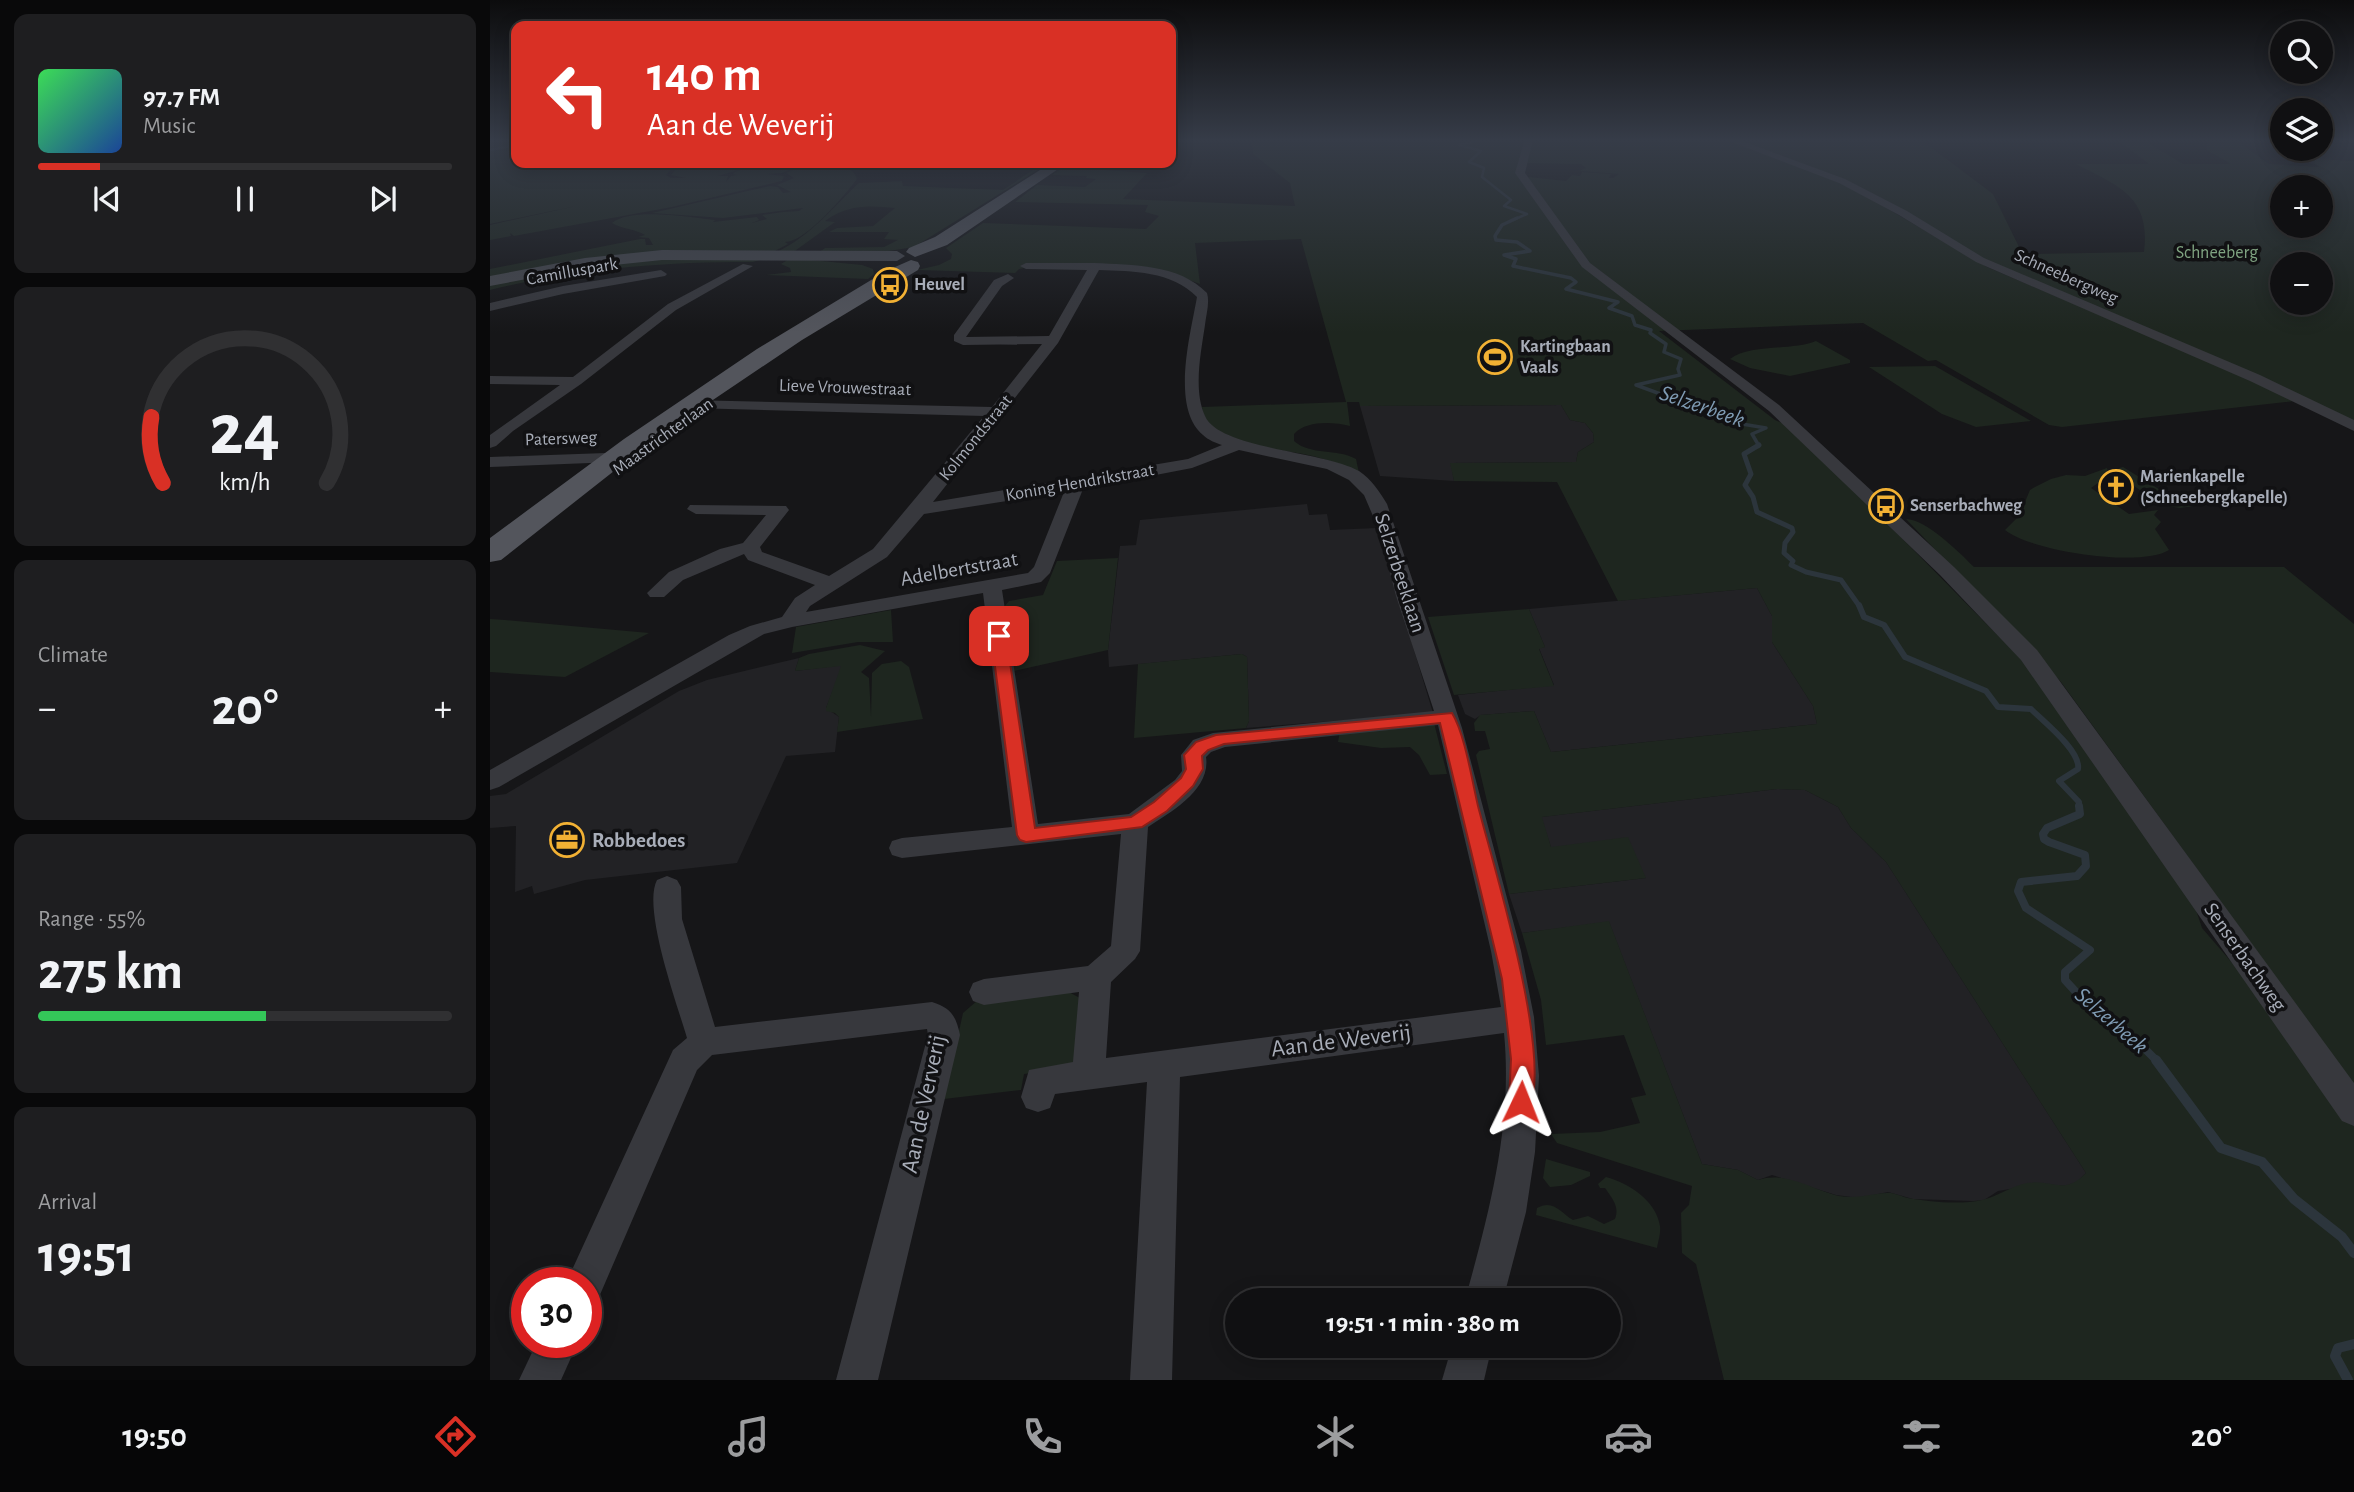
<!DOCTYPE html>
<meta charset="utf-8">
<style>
:root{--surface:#101012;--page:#1e1e20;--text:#f1f3f6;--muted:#9c9d9f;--line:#303032;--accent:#d93025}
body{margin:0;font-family:"Alegreya Sans",sans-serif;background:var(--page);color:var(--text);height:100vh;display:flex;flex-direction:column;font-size:26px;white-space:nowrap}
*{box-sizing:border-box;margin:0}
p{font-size:23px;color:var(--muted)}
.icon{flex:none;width:38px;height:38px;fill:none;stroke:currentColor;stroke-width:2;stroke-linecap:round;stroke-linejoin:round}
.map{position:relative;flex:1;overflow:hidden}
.details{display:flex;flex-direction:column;gap:14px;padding:14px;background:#09090a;width:490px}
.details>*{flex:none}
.guide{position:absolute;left:21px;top:21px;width:665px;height:147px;border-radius:14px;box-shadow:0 4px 18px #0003,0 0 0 2px var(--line);background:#d93025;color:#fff;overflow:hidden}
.buttons{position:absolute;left:1780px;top:21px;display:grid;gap:14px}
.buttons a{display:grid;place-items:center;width:63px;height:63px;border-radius:50%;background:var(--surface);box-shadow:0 4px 18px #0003,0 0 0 2px var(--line);font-size:35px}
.speed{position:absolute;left:21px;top:1267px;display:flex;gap:14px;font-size:35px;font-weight:700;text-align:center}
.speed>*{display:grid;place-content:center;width:91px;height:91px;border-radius:50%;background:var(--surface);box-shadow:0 4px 18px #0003,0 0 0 2px var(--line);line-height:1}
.speed .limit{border:10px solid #d22;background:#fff;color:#111}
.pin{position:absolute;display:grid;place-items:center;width:60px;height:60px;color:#fff;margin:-30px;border-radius:14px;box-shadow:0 4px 10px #0006}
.me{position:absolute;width:77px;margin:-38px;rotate:2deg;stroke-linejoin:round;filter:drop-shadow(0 0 5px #0008)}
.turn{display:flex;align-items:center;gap:24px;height:147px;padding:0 21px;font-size:32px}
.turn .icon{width:91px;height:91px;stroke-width:2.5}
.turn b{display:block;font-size:49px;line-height:60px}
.big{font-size:52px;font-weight:700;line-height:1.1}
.details .card{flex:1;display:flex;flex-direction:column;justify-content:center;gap:10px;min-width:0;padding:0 24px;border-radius:14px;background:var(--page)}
.details .dial{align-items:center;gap:0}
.dial svg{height:182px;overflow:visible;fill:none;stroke:var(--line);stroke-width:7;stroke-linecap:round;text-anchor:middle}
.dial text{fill:var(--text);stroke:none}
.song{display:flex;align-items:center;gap:21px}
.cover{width:84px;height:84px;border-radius:10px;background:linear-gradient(135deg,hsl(130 70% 55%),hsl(220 70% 35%))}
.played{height:7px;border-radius:4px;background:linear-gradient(90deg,var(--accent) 15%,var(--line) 15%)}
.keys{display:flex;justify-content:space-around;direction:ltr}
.heat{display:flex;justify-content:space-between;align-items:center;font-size:38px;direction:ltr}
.charge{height:10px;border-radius:5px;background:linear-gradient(90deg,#34c759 55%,var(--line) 0)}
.trip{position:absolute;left:735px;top:1288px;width:396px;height:70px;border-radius:35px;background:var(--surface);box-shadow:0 4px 18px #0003,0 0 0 2px var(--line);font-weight:700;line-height:70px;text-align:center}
.menu{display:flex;height:112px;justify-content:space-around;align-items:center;background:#060607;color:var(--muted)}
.menu .icon{width:49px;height:49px}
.menu .active{color:var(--accent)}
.menu b{font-size:32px;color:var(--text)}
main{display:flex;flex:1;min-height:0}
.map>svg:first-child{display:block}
.built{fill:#222225}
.green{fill:#1e261f;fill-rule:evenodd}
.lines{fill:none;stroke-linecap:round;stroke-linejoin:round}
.stream-far5{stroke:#2c353c;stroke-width:2.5}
.stream-far4{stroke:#2c353c;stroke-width:3.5}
.stream-far3{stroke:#2c353c;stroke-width:5}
.stream-far2{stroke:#2c353c;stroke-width:6}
.stream-far1{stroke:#2c353c;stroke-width:8}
.stream{stroke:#2c353c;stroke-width:10}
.street{fill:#37383d;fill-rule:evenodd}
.secondary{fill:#45474d;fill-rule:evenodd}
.primary{fill:#53555c;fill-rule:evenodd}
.route{fill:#d93025;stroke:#8d1f18;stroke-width:2}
.labels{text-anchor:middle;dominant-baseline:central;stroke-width:7;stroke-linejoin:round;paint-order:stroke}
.far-park-label{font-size:18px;fill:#7fa381;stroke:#111113}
.far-street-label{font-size:18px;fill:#a8adb8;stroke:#111113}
.far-poi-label{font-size:18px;font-weight:bold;fill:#a8adb8;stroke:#111113;text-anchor:start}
.street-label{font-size:21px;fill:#a8adb8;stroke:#111113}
.poi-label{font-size:21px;font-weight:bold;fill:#a8adb8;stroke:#111113;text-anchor:start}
.water-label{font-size:23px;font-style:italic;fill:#7f9bb3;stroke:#111113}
.near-street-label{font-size:24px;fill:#a8adb8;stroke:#111113}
</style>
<main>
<section class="details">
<div class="card">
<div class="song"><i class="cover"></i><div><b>97.7 FM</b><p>Music</p></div></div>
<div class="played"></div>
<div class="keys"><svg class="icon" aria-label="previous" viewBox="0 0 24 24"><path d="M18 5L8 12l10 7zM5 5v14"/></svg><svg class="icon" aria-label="pause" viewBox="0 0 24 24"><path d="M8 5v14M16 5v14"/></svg><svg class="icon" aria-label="next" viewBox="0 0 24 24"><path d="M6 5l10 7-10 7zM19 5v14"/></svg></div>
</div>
<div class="card dial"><svg viewBox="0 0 100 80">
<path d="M14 69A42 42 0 1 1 86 69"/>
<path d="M14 69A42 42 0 0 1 9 40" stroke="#d93025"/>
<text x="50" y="56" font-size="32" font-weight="700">24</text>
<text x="50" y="72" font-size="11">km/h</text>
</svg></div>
<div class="card"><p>Climate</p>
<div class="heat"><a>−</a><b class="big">20°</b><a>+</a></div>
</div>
<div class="card"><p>Range · 55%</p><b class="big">275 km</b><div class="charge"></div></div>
<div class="card"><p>Arrival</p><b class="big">19:51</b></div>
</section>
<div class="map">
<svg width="1864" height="1380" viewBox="0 0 1864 1380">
<rect width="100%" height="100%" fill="#161618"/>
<g class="built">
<polygon points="1071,405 1080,420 1095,423 1103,433 1104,442 1088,452 1086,462 961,463 964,481 890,476 870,406"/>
<polygon points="817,504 819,515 837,514 840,530 887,528 943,713 756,728 759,721 757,657 752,654 619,667 618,650 630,546 646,545 650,520"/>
<polygon points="1267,588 1282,616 1282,642 1323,706 1327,724 1061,752 1044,711 991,715 985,719 975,714 968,695 1064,685 1049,648 1055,647 1039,609"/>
<polygon points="309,658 305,671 353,665 336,708 349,717 345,752 296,756 247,863 95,880 44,894 42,886 25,892 26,826 0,828 0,796 16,794 189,691 217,680"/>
<polygon points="1287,789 1315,790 1348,807 1361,828 1396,862 1596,1173 1585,1184 1576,1186 1550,1184 1508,1191 1494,1200 1483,1201 1423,1199 1398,1192 1369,1198 1346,1195 1282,1175 1268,1180 1248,1170 1212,1164 1119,922 1032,933 1019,894 1156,878 1061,847 1051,817"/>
</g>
<g class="green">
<path d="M0,139H26V163H187L176,175L181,178H196L181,175L191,163H272L228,176H238L236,182L241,176L247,175L243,174L245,172C264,164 284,159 301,169L292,173L277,174L294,176L292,181L182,207L24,236L20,233L21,236L0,240V225L86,206L0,224Z"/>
<path d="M809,139H1430L1503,194L1530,249L1536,254L1654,252C1661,196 1628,186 1586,164H1659L1626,139H1652L1693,164H1741L1717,150V139H1744L1779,164L1829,167L1824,162L1826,159L1864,161V423L1494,261L1416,212L1334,176L1369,192L1497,267L1764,380L1805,401L1572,427L1559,425L1446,360L1438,361L1373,323L1169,331L1285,420L1303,428L1549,677L1705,907L1712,928L1756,979L1864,1123V1380H1234L1206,1264L1192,1253L1191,1213L1199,1205L1202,1186L1067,1143L1061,1134L1110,1132L1150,1123L1141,1098L1156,1095L1134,1035L1056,1045L1051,1000L1032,933L1119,921L1212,1164L1248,1170L1268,1180C1294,1171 1319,1188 1345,1195C1365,1200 1378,1194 1397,1193C1403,1192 1412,1197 1418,1198C1441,1202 1470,1205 1492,1200C1507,1197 1521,1186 1537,1183C1563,1179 1574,1196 1596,1173L1396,862L1361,828L1348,807L1315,790L1287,789L1052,817L1061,847L1138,837L1156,878L1019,894L986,755L989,751L1000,749L995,731H985L984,723L990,715L1044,711L1061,752L1327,724L1323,706L1282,642V616L1267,588L1128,601L1067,482L964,481L960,463L1086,462L1088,452L1104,442L1103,433L1095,423L1080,420L1071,405L870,406L869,402H857L860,426C843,422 817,420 804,434V441C821,456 847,448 866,459L869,473C852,465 837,459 818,455C791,449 713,445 712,407L856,402L811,239L705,243L710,284L682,274L549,265L529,269L525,273L427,270L449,265L461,259L462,254L456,248L493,223L656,229L669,216L655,212L658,205L525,202L547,185L595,187L606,179L596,178L597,176L562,175L575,166H596L588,168L657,173L633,199L805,206L800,183L763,154L762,142ZM1028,163L1091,164L1096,168L1089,171L1129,174L1123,178H1119L1121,174L1092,172L1090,176L1082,175L1076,181L1038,177L1030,180L1026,173ZM1792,187H1830V226H1792ZM1792,264H1830V303H1792Z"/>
<path d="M294,163C314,163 360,156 367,179C354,196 316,242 295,242L298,244L283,252L241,251L0,279V269L150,239H155L156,245H163L159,238L148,237L155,235C143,228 134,230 122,223C140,207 200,217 225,220L223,222L267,217L269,220L262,223L277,219L272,215L307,210L293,212L309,211L313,208L233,218L162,213L280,186L288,187L293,193L301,192L287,185L304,178L296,173L307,168Z"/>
<path d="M553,163H559L424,247L399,251L328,253L335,248L394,247L408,240L394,239L399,232H339L347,228L383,226L405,208C381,206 360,203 335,221L345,222L302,253L287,252C323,234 341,209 369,183L412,181L413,186L513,190Z"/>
<polygon points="301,258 372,265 383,269 384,274 378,279 276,275 301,272 300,268 291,264"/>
<path d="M151,259L270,260L263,262C172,262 89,268 0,290V284L13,281Z"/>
<path d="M1326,341L1360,360V363L1300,376L1260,368L1240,359C1259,344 1301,351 1326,341Z"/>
<polygon points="1445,366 1541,421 1486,427 1452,414 1379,367"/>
<path d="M1633,467L1693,504L1726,503L1690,508L1677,506L1676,502C1655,494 1640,487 1629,468Z"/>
<path d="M1617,468L1619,475L1601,488L1639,514L1668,510L1664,515L1671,522L1665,529L1679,550C1651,568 1540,551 1515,530L1529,516L1540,490L1545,487L1561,479L1576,475L1595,476Z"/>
<path d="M1416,519C1436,519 1470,553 1484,567H1794L1864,624V1085L1571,682Z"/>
<polygon points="628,558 618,650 524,671 514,607 519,601 553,595 567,561"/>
<polygon points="1039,609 1055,647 1049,649 1064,686 964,695 938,617"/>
<polygon points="401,610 403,642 368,642 302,653 306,627"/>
<polygon points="0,619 15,620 159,633 75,677 0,672"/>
<polygon points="370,645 395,651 371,672 379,678 381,717 382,673 392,664 411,661 419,667 433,719 347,732 349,717 345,713 336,711 336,708 351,666 305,671 309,658 319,654"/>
<polygon points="752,654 757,657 759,721 756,728 644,738 648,664"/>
<polygon points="944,723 957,774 940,775 929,755 920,747 891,748 848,742 850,731"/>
<polygon points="573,989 590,998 585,1062 576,1069 534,1074 531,1090 454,1099 473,1013 488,1000"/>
<polygon points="1056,1159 1100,1172 1100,1176 1081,1185 1060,1187 1053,1178"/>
<path d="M1116,1177C1138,1183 1166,1200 1170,1226C1171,1233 1168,1242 1167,1248L1046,1215L1047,1208C1063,1199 1070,1212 1083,1220L1098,1216L1114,1224L1125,1219C1130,1207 1122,1198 1115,1188H1110L1108,1184Z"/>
</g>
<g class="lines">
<g class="stream-far5">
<polyline points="994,139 969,145 991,151 979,162 994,168 992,177 1021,200 1014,206 1037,214 1023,220"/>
<polyline points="999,139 1008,139"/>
<polyline points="0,150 26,145"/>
</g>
<polyline class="stream-far4" points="1027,218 1012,225 1005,236 1006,240 1027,242 1040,251 1014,255 1026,259 1023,266 1081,278 1086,282 1076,289 1128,302 1119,308 1142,316 1145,325 1161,330 1160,333 1176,344 1174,352 1191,359 1188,369 1190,375 1146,385 1252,424 1276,428 1262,434 1269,446 1267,447"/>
<polyline class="stream-far3" points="1269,445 1254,454 1261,474 1255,485 1263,497 1267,512 1302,528 1303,532 1295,543 1294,553 1303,561 1301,565 1316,572 1351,580 1370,607"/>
<path class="stream-far2" d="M1369,605L1374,617L1394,625L1415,657L1496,691L1508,707L1541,709C1554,722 1591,751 1588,769L1569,781L1589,802V808"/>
<polyline class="stream-far1" points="1589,806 1590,814 1557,828 1553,834 1554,839 1559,842 1595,855 1596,866 1587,876 1531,882 1528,891 1536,908 1600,950 1575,972 1575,980 1595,1002 1631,1025 1667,1061"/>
<g class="stream">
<polyline points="1666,1060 1731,1148 1772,1162 1804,1199 1852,1237 1864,1253"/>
<polyline points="1858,1380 1845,1356 1848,1348 1864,1344"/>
</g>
<g class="street">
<polygon points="1035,139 1043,139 1035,173 1100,263 1289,405 1464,567 1547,650 1864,1083 1864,1126 1852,1121 1531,660 1450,575 1279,411 1092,267 1025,173"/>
<polygon points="1234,139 1247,139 1355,179 1417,211 1494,258 1770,375 1864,420 1864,431 1760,381 1486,262 1409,215 1349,183"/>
<path d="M604,263C643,265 689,264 717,293C720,303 716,315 715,325C711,352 703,390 715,416C729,449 834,451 869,471C881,479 890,492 897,504L972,728L1031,951L1044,1017L1049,1076L1045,1152L1036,1212L1013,1300H975C999,1213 1023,1125 1014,1033L690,1077L682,1380H640L657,1082L565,1094L560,1108L548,1112L536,1108L531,1097L539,1070L583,1062L589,992L494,1005L483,1001L479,992L483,983L494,979L598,966L621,946L631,834L412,858L402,855L399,848L402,841L412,838L522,827L493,593L302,627L274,634L9,787L0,790V770L239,635L260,626L292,617L305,598L325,585L258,560L254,554L193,580L174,597H160L157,593L179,572L230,549L253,543L276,515L206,514L197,509L200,505L296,506L299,510L270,547L272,552L339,576L383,549L494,416L202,408L197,406L194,403L197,400L502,407L552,344L473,345L464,341V335L504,280L518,274L524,278L512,286L476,337L559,336L597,270L536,269L530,266L536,263ZM609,270C642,271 682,271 707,297C701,332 680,408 713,435C718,440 726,443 732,445L698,459L443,502L568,343ZM749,450L837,469L859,480L874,495L889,530L906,596L944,711L723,733L703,740L691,755L692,771L685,780L639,814L548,824L512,590L551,582L560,573L593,489L702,468ZM574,492L544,567L538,573L316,612L320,606L397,557L434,514ZM948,725L1001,951L1011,1007L616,1058L621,982L645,959L650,951L658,827C681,812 721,790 716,757L721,752L735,747Z"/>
<polygon points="253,264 263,266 186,310 91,384 23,431 6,446 0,448 0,435 70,385 0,384 0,376 83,377 178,304"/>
<polygon points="171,270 177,274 175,276 73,294 0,311 0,303 73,286"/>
<polygon points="144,452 150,453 152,457 150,461 0,467 0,457"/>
<path d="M177,876L187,880L191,887L192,919L225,1027L442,1002C461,1008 466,1016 470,1035L388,1380H346L438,1035L437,1029L222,1055L207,1070L109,1297L96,1302V1283H76L183,1050L197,1038C187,1004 152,908 167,880Z"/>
<polygon points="47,1342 88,1342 71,1380 29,1380"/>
<polygon points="962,1346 1002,1346 994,1380 952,1380"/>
</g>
<polygon class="secondary" points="172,250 407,251 415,256 407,261 172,260 95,268 0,286 0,276 95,258"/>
<g class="primary">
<polygon points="561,163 577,163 457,245 425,257 416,252 419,248 445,237"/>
<polygon points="421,260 428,262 430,266 428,270 312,340 211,408 124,471 11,560 0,562 0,538 134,439 267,349 396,271"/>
</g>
</g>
<linearGradient id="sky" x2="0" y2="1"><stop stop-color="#0c0c0d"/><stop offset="0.42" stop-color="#363c48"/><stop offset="1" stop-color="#363c48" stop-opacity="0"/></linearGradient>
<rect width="1864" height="333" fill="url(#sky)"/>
<path class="route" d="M509,631L516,636L545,828L641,817L664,802L691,778L696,769L694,755L706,742L726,735L962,713C975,734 982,781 988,806C1004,868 1063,1056 1039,1110L1031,1113L1022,1110L1019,1102L1021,1059L1012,979L950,723L734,744L718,750L712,756L713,769L703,786L677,811L652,827L536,842L530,840L527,835L501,636Z"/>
<defs>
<g id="bus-ring" transform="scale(1.75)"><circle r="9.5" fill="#111113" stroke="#f2b134" stroke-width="1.5"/><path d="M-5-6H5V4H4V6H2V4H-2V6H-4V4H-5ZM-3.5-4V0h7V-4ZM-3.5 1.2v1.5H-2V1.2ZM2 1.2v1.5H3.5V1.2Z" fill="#f2b134"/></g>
<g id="stadium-ring" transform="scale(1.75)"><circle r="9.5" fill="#111113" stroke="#f2b134" stroke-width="1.5"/><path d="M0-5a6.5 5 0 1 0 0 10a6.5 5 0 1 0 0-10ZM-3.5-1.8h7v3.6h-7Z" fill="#f2b134"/></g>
<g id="church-ring" transform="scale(1.75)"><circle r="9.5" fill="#111113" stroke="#f2b134" stroke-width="1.5"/><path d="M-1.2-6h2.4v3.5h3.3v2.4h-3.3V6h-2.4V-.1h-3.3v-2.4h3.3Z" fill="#f2b134"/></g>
<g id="office-ring" transform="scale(1.75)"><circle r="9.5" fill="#111113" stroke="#f2b134" stroke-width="1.5"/><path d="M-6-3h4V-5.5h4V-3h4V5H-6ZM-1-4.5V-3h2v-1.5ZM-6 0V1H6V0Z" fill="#f2b134"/></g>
</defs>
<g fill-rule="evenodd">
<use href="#bus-ring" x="400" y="285"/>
<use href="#stadium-ring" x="1005" y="357"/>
<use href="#church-ring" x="1626" y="487"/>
<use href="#bus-ring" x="1396" y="506"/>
<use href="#office-ring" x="77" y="840"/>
</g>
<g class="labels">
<g class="far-park-label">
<text x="1727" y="253">Schneeberg</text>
</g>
<g class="far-street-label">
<text transform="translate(82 272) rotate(-10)">Camilluspark</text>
<text transform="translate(1576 277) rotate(24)">Schneebergweg</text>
<text transform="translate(355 388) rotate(2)">Lieve Vrouwestraat</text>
<text transform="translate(173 437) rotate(-36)">Maastrichterlaan</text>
<text transform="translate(486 438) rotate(-51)">Kolmondstraat</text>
<text transform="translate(71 439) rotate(-2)">Patersweg</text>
<text transform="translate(590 483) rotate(-10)">Koning Hendrikstraat</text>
</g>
<g class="far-poi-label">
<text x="424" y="285">Heuvel</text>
<text x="1030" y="347">Kartingbaan<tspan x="1030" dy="21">Vaals</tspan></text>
<text x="1650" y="477">Marienkapelle<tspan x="1650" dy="21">(Schneebergkapelle)</tspan></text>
<text x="1420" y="506">Senserbachweg</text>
</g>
<g class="street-label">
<text transform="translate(469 569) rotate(-10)">Adelbertstraat</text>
<text transform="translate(910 573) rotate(72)">Selzerbeeklaan</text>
<text transform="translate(1755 957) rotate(55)">Senserbachweg</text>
</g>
<g class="poi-label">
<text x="102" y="840">Robbedoes</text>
</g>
<g class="water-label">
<text transform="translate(1212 407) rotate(19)">Selzerbeek</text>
<text transform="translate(1621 1021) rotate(41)">Selzerbeek</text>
</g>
<g class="near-street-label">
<text transform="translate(851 1041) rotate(-7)">Aan de Weverij</text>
<text transform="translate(434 1104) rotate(-78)">Aan de Ververij</text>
</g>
</g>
</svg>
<div class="buttons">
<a><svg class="icon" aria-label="search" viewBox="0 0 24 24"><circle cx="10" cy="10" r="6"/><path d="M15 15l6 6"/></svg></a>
<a><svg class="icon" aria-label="layers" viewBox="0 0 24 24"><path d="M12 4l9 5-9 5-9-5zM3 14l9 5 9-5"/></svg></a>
<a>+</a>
<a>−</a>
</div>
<div class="speed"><div class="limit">30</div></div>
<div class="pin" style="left:509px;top:636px;background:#d93025"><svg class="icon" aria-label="arrive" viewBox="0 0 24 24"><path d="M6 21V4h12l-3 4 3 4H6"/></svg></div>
<svg class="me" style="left:1031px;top:1102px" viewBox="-20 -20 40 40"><path d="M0-17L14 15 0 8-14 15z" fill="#d93025" stroke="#fff" stroke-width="4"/></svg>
<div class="trip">19:51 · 1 min · 380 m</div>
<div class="guide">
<div class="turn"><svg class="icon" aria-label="left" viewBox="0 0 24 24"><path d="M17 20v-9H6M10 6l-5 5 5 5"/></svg><div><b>140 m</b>Aan de Weverij</div></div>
</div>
</div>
</main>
<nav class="menu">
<b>19:50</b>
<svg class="icon active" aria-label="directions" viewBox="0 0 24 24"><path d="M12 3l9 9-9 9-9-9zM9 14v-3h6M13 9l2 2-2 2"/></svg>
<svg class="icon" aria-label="music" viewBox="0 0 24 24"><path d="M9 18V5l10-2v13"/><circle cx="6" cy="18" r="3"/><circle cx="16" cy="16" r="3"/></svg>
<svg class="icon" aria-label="phone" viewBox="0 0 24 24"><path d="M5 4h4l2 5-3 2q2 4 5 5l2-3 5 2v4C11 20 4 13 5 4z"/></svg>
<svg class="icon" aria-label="climate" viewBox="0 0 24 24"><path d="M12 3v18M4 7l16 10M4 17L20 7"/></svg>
<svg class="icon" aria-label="car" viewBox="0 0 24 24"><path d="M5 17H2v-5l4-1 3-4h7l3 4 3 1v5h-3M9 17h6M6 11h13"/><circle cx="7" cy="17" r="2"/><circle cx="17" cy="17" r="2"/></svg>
<svg class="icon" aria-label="filters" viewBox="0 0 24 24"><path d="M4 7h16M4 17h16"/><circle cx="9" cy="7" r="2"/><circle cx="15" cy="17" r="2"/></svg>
<b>20°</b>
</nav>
